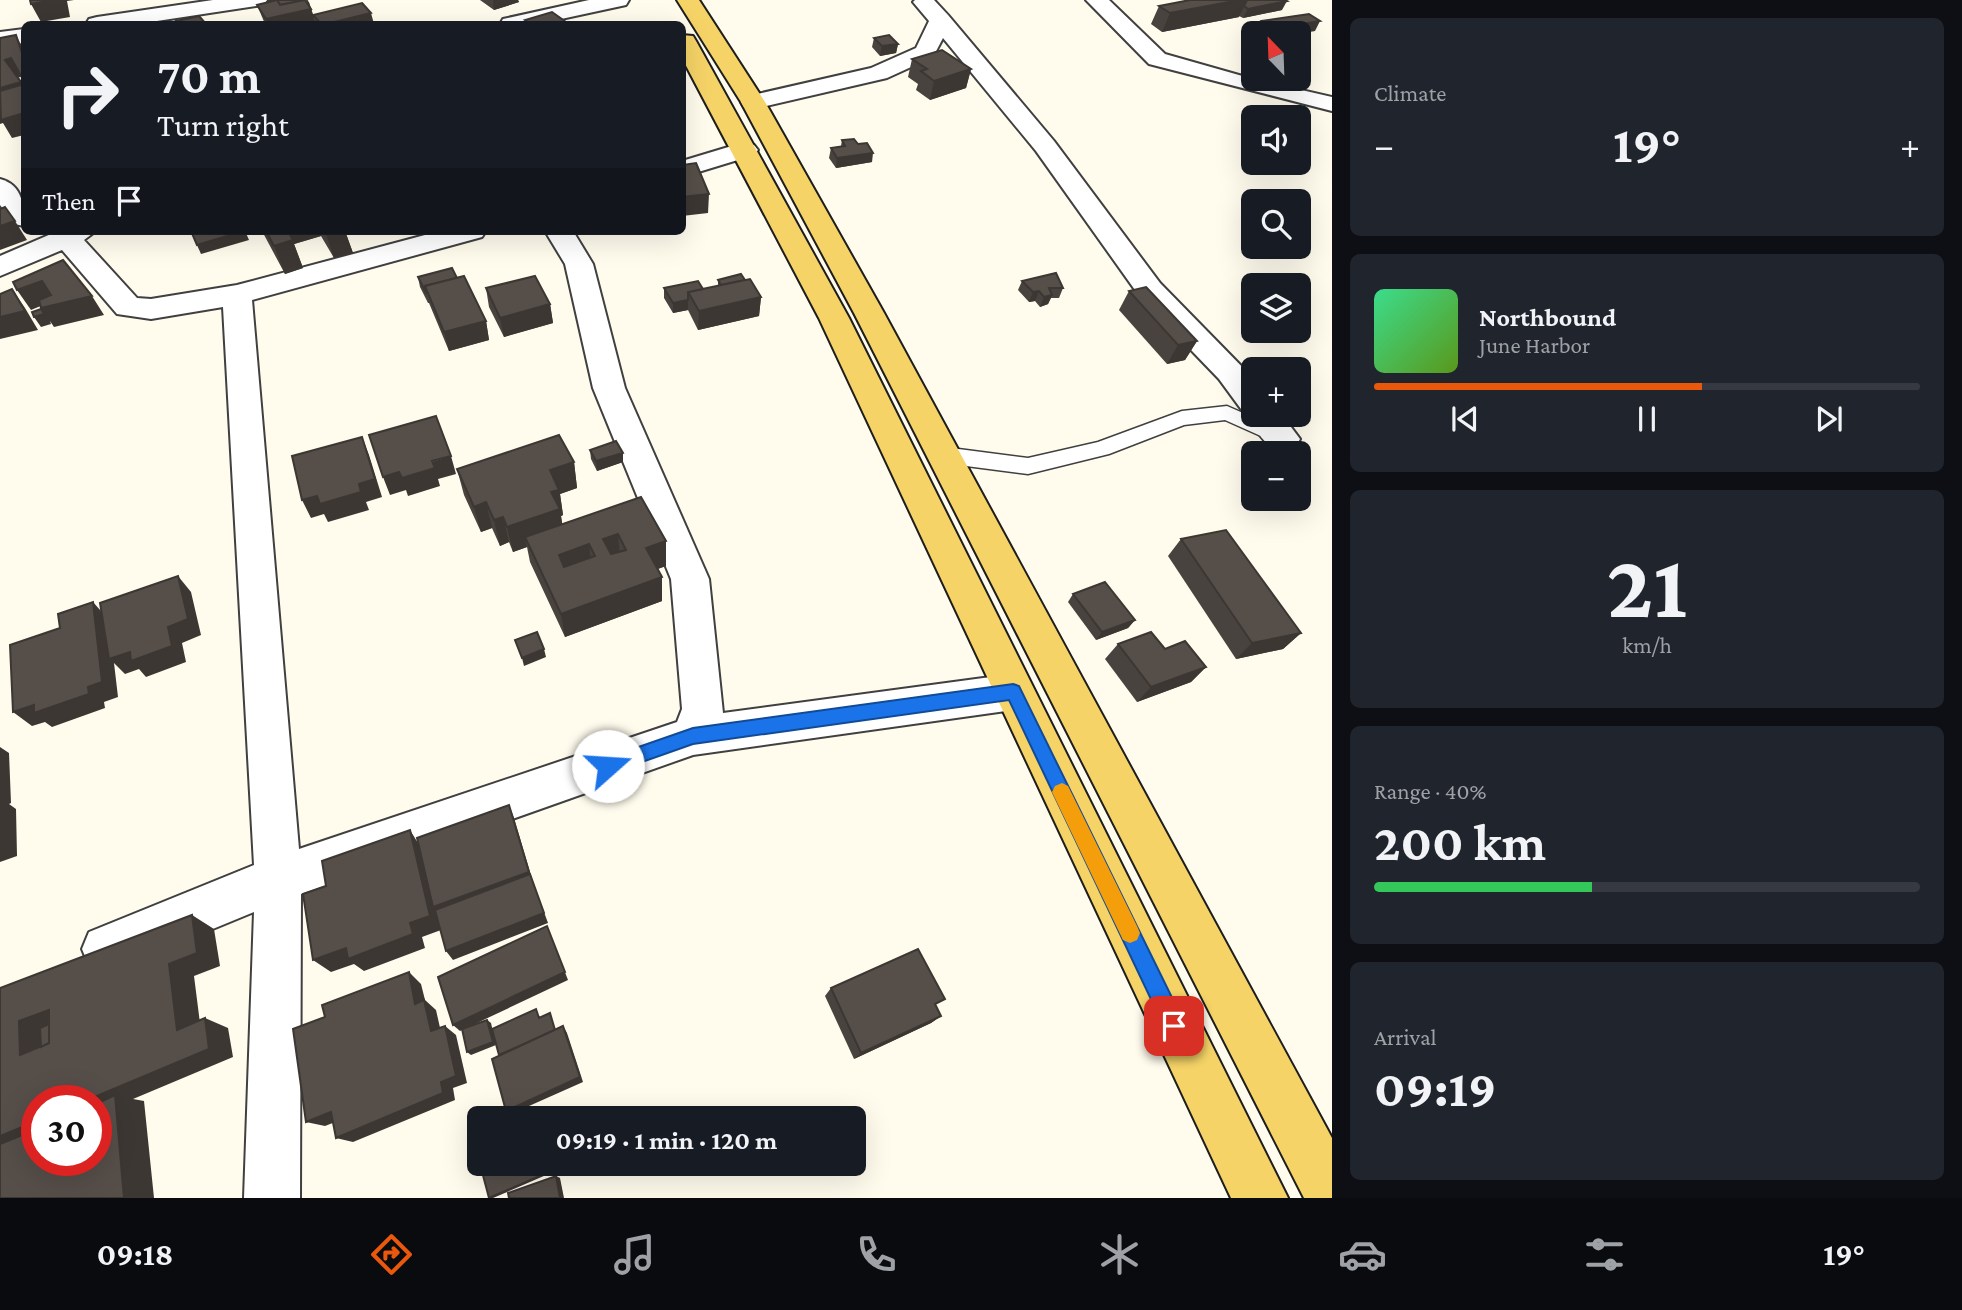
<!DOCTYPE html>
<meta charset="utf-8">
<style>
:root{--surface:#171b24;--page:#20242c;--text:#f1f3f6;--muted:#9ea1a6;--line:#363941;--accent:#ea580c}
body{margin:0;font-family:"Crimson Pro",serif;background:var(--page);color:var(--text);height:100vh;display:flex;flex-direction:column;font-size:26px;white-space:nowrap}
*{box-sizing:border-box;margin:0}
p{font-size:23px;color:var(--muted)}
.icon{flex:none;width:38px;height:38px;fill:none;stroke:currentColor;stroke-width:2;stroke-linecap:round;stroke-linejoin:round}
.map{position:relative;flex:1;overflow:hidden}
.side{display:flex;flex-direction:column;gap:18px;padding:18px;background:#0d0f14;width:630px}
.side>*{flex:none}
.hud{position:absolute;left:21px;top:21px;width:665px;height:214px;border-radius:10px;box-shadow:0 7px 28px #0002;background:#171b24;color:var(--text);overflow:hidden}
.needle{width:46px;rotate:337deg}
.tools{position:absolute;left:1241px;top:21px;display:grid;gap:14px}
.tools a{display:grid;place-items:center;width:70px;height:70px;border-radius:10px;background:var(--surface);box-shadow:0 7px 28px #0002;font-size:35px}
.speed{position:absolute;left:21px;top:1085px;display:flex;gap:14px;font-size:35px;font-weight:700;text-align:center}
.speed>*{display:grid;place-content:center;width:91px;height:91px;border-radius:50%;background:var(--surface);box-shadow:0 7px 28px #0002;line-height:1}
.speed .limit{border:10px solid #d22;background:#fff;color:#111}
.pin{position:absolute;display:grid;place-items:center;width:60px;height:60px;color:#fff;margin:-30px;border-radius:14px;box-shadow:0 4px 10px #0006}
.me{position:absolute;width:77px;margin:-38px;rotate:71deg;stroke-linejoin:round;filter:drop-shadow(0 0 5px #0008)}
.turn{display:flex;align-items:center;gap:24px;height:147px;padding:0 21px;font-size:32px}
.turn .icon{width:91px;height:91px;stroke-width:2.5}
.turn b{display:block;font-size:49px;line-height:60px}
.then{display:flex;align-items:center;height:66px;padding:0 21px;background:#0003;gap:14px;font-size:26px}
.big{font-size:52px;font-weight:700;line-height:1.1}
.side .tile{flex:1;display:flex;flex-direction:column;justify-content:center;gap:10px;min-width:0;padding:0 24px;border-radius:10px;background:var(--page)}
.side .dial{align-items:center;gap:0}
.dial b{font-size:91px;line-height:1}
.song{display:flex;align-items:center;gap:21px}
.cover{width:84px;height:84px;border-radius:10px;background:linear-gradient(135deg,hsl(150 70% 55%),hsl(90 70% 35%))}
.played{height:7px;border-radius:4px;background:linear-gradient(90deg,var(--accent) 60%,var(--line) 60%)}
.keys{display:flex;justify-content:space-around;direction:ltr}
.heat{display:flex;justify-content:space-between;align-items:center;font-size:38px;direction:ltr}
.charge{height:10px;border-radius:5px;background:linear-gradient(90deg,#34c759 40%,var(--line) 0)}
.trip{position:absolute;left:467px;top:1106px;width:399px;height:70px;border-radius:10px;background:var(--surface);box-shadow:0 7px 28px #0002;font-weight:700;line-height:70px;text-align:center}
.dock{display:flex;height:112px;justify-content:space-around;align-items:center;background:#090b0e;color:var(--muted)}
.dock .icon{width:49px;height:49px}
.dock .active{color:var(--accent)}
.dock b{font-size:32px;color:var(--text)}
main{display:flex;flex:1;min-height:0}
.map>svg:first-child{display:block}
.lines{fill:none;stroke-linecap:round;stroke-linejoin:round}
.service-casing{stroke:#404040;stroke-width:3}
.minor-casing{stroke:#404040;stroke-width:4}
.primary-casing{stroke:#1e1e1e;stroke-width:4}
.service{fill:#fff;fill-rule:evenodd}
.minor{fill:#fff;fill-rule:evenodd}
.primary{fill:#f5d367;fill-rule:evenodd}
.wall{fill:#49433f}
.shaded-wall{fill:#3c3733}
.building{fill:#554e49;stroke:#3c3733;stroke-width:2;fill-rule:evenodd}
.route{fill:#1a73e8;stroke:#114b97;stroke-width:2}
.slow{fill:#f59e0b}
</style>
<main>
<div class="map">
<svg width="1332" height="1198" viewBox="0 0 1332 1198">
<rect width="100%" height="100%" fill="#fffbed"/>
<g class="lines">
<g class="service-casing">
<polygon id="service" points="1227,406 1286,432 1289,437 1286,442 1279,444 1225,420 1184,425 1109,454 1028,474 943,463 936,460 933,455 936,450 943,447 1028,458 1098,442 1182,411"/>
</g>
<g class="minor-casing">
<g id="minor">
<polygon points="213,0 267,0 264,5 256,6 137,24 86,24 89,19 97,17"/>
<polygon points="589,0 629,0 626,5 538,24 500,24 503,19"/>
<path d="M915,0H934L948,15L1054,141L1160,283L1253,378V415H1282L1300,439L1295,448C1269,456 1259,435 1247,415L1249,412L1241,409L1219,379L1140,297L1036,151L943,38L933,57L887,78L753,109L744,107L741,102L744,97L871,68L916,48L929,21L913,2Z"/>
<polygon points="1086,0 1109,0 1165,54 1253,79 1332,97 1332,111 1149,64"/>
<polygon points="24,29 24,43 0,46 0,32"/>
<polygon points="745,142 754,145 758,150 754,155 682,177 682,161"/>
<path d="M0,179C23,185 24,206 24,226L14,224L0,205Z"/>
<polygon points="58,231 96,231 84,240 137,298 151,299 237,285 440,231 486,231 482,237 252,300 299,849 677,722 682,709 671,579 593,388 565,264 545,231 573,231 593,264 625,388 709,579 723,713 1013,674 1028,679 1034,692 1028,705 1013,710 693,755 301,894 300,1198 244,1198 254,912 106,973 89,966 82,949 89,932 254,865 223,307 151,319 117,314 62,250 0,276 0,256"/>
</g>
</g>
<g class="primary-casing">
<g id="primary">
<polygon points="677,0 699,0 765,102 884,313 1332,1138 1332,1198 1304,1198 854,313 741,102"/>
<polygon points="682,35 693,36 696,41 849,318 1288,1198 1231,1198 819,318 682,58"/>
</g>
</g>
<use href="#service" class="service"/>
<use href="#minor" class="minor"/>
<use href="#primary" class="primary"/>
</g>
<g class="wall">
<polygon points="308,0 316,24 265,24 257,5"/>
<polygon points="480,0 518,0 519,2 494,10"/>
<polygon points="1190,0 1282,10 1243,18 1239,16 1239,17 1162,32 1151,24 1159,6"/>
<polygon points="313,15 374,24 316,24"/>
<polygon points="1262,21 1315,31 1298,33 1261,33 1257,31"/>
<polygon points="874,38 898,44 896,53 880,56 872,47"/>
<polygon points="912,59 971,69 966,88 930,100 916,90 918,84 908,77"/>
<polygon points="842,140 872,162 836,168 829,158 831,148 841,146"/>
<polygon points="262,231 345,231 353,253 334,258 321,236 294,244 303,268 285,274"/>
<polygon points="418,277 457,278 486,321 489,340 449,351 429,303 428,303 420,287"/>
<polygon points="718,280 745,280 761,297 759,316 698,330 688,310 673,313 664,298 664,288 703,289 718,286"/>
<polygon points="1022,281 1063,288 1059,298 1051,298 1048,304 1040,307 1035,301 1029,302 1018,290"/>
<polygon points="486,288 550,304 553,323 504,337 489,307"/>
<polygon points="1129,291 1197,341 1185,360 1167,364 1119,310"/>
<polygon points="590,450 623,453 623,462 597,471 591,459"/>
<polygon points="574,462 577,488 560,494 563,515 561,516 562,524 641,497 666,566 657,569 662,577 662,601 565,637 530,562 527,547 513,552 509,542 500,546 492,528 481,532 464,495 457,469"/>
<polygon points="1181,539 1301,633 1283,649 1236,659 1168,556"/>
<polygon points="1073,594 1135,620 1128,628 1096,640 1068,602"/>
<polygon points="1118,644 1165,649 1206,667 1191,682 1137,702 1105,659"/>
<polygon points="831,988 936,1006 941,1016 931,1023 854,1059 825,996"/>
</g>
<g class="shaded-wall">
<polygon points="54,0 74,0 67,1 70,17 41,22 31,4"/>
<polygon points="493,0 518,0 519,2 494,10"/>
<polygon points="1240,0 1247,0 1239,17 1162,32 1170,13"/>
<polygon points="1287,1 1282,10 1243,18 1248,9"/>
<polygon points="309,2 316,24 268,24 266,19"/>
<polygon points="371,13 374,24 326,24"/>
<polygon points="1320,21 1315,31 1298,33 1271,33 1273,29"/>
<polygon points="16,35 24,51 24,60 23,56"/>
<polygon points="898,44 896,53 880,56 882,46"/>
<polygon points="11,58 21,77 15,78 5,60"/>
<polygon points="971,69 966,88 930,100 934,81"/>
<polygon points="21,82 24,88 0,111 0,87"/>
<polygon points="24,113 24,135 12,138 3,123 0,124 0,115"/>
<polygon points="873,153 872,162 836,168 837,158"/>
<polygon points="709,194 708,213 682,216 682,197"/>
<polygon points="15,221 27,240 0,250 0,226"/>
<polygon points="244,231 245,231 249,240 201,254 197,245"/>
<polygon points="286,231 320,231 321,236 294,244 303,268 285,274 274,246"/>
<polygon points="325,231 345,231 353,253 334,258"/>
<polygon points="42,281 55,300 31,310 17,290"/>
<polygon points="12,289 25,308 38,330 0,339 0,317"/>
<polygon points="1039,291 1035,301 1029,302 1033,292"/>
<polygon points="1052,295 1048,304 1040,307 1044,297"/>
<polygon points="92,296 104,315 54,327 50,321 51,324 41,327 34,317 41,308"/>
<polygon points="761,297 759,316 698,330 699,311"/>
<polygon points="688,300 688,310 673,313 673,303"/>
<polygon points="550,304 553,323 504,337 500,318"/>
<polygon points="486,321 489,340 449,351 444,332"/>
<polygon points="1197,341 1185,360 1167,364 1178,345"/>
<polygon points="362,437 369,455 382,497 366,502 369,510 328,522 324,514 311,518 302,500 359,484"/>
<polygon points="623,453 623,462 597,471 596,461"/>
<polygon points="451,456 456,474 438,479 440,486 408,496 406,490 390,495 383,477"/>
<polygon points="574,462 577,488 560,494 563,515 561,516 564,534 525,537 527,547 513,552 507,527 551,492 550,470"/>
<polygon points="486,502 492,528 481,532 474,507"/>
<polygon points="503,517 509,542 500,546 494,520"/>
<polygon points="618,534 620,559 605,556 603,539"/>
<polygon points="666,541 666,566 647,573 646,548"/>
<polygon points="589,544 592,569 565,579 559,555"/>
<polygon points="178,576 191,592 201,635 182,643 186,662 146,677 139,669 125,674 114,663 118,697 104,702 105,708 52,727 45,722 32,726 13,712 88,687 93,602 108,619"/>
<polygon points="662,577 662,601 565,637 561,614"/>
<polygon points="1135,620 1128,628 1096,640 1102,632"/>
<polygon points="1301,633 1283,649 1236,659 1252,643"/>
<polygon points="544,649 546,657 524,666 522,658"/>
<polygon points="1206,667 1191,682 1137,702 1151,687"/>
<polygon points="0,747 9,753 11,803 9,804 16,809 17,856 0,862"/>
<polygon points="509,805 514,818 533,882 548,923 453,960 446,951 441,930 422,937 425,948 364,971 354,964 331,972 313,960 410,830 421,848"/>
<polygon points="192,915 214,929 220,966 194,976 202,1039 177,1030 169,964"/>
<polygon points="547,926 568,980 460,1031 453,1025"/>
<polygon points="409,972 421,984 425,1000 436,1010 443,1041 431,1031 415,1004"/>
<polygon points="49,1010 81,1052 20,1055 19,1021"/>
<polygon points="941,1016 931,1023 854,1059 861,1053"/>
<polygon points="205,1018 228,1028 233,1057 133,1099 144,1101 154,1198 124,1198 96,1115 96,1101 85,1101"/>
<polygon points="487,1020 491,1023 496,1045 471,1055 467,1052"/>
<polygon points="445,1026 456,1035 467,1083 453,1088 455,1100 353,1142 336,1138 441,1082"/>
<polygon points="563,1026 567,1033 583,1082 511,1114 506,1111"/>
<polygon points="331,1112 348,1117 325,1126 306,1122"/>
<polygon points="37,1121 37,1140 0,1155 0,1136"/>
<polygon points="557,1164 559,1164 560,1169 493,1198 489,1198"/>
<polygon points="556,1176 560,1178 564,1198 560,1198"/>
</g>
<g class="building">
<polygon points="30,0 54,0 31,4"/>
<polygon points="275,0 305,0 280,5 277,0 270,2 269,1"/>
<polygon points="277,0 280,5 305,0 311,9 266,19 257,5"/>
<polygon points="1190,0 1240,0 1170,13 1159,6"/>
<polygon points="1247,0 1285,0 1287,1 1248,9 1244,6"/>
<polygon points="362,3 371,13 326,24 321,24 313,15"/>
<polygon points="552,12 566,22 557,24 531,24 525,20"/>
<polygon points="1309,14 1320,21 1273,29 1262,21"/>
<polygon points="199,16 206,24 178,24 176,21"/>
<polygon points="16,35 23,56 24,56 24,81 11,58 5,60 21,82 0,88 0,38"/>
<polygon points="889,35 898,44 882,46 874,38"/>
<polygon points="942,50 971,69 934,81 921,71 927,69 912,59"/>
<polygon points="24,84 24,113 1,120 0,91"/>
<polygon points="854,139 858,144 867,143 873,153 837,158 831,148 845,146 842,140"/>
<polygon points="696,163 709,194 682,197 682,165"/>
<polygon points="5,207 15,221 0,226 0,209"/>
<polygon points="191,231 244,231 197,245"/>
<polygon points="266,231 288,231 293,240 274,246"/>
<polygon points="63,260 92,296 41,308 39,300 51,295 42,281 17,290 13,282"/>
<polygon points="452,268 457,278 425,286 427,293 426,293 418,277"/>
<polygon points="1056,273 1063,288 1049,288 1052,295 1044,297 1039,291 1033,292 1022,281"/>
<polygon points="741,274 745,280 721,285 718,280"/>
<polygon points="464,276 486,321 444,332 425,286"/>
<polygon points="535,276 550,304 500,318 486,288"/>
<polygon points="750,279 761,297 699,311 688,292"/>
<polygon points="698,281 703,289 688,292 688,300 673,303 664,288"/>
<polygon points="1146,287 1197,341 1178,345 1129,291"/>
<polygon points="12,289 25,311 0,317 0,294"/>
<polygon points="41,309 44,314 34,317 32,312"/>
<polygon points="436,416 451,456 432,461 435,468 402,478 399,472 383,477 369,435"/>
<polygon points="559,435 574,462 550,470 559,490 551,492 560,509 507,527 503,517 494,520 486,502 474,507 457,469"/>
<polygon points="362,437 375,479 359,484 361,492 320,504 317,496 302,500 292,456"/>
<polygon points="616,441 623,453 596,461 590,450"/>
<path d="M641,497L666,541L646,548L662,577L561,614L525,537ZM618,534L626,550L611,554L603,539ZM589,544L595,556L564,567L559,555Z"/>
<polygon points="1226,530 1301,633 1252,643 1181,539"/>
<polygon points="178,576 188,619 168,627 172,646 131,661 130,652 109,659 100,603"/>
<polygon points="1105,582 1135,620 1102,632 1073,594"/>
<polygon points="93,602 102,682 88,687 89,694 34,713 34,705 13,712 10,645 60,628 58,614"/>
<polygon points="537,632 544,649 522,658 515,640"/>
<polygon points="1151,632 1165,649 1185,641 1206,667 1151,687 1118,644"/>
<polygon points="509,805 529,872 433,907 417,838"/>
<polygon points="410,830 430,916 410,923 413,934 348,959 346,948 313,960 303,894 326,886 322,861"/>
<polygon points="530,874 544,913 446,951 435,910"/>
<path d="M192,915L197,953L169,964L177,1030L205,1018L209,1049L85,1101H37V1121L0,1136V988ZM49,1010V1043L20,1055L19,1021Z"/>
<polygon points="547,926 565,972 453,1025 438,977"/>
<polygon points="918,949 945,999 935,1004 941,1016 861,1053 831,988"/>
<polygon points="409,972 415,1004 424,1000 431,1031 445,1026 456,1076 441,1082 443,1093 336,1138 331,1112 306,1122 293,1029 325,1017 322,1005"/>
<polygon points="536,1009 539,1018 550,1013 555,1030 499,1055 492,1029"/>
<polygon points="487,1020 493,1042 467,1052 462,1029"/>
<polygon points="49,1024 49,1043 41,1047 40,1028"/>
<polygon points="563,1026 580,1077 506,1111 492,1059"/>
<polygon points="115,1095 124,1198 0,1198 0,1144 37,1129 37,1160 96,1160 96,1104"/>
<polygon points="533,1110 535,1118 512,1118"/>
<polygon points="480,1164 557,1164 558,1168 489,1198"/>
<polygon points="556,1176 560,1198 509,1198 508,1193"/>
</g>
<polygon class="route" points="1013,684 1019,686 1182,1018 1185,1026 1182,1033 1174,1036 1167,1033 1009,700 693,744 608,774 601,772 599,766 601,760 693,728"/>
<polygon class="slow" points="1062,783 1068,786 1137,926 1140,933 1137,940 1130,943 1123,940 1052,792 1055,786"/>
</svg>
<div class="tools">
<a><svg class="needle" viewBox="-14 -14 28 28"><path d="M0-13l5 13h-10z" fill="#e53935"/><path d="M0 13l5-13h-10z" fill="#9ea1a6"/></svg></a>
<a><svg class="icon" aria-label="sound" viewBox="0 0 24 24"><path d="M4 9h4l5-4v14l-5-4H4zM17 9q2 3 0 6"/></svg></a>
<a><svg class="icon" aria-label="search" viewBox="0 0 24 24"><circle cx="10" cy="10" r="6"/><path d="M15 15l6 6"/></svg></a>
<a><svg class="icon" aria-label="layers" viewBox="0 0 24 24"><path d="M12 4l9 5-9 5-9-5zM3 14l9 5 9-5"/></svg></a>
<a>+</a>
<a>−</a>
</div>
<div class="speed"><div class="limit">30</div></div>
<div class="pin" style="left:1174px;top:1026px;background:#d93025"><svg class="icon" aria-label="arrive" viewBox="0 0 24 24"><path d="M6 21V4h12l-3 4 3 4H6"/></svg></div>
<svg class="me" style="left:608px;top:766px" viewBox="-20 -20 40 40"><circle r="19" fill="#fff"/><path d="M0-13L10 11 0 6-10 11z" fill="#1a73e8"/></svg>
<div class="trip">09:19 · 1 min · 120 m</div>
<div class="hud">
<div class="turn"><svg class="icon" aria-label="right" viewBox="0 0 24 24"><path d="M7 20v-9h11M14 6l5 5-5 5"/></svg><div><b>70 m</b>Turn right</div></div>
<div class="then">Then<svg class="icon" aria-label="arrive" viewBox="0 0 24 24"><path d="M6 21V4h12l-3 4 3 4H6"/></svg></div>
</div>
</div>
<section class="side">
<div class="tile"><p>Climate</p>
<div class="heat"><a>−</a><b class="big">19°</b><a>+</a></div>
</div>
<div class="tile">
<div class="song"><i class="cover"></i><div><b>Northbound</b><p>June Harbor</p></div></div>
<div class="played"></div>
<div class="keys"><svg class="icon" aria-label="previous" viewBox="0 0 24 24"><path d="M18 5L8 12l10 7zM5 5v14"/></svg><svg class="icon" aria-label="pause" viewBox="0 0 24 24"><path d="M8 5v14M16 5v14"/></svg><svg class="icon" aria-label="next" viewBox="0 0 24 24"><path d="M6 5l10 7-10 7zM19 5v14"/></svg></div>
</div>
<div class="tile dial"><b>21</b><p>km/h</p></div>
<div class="tile"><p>Range · 40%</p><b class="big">200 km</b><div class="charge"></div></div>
<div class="tile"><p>Arrival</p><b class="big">09:19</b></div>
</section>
</main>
<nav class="dock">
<b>09:18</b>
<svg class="icon active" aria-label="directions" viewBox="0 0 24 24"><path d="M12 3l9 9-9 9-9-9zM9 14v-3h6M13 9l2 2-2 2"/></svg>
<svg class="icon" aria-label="music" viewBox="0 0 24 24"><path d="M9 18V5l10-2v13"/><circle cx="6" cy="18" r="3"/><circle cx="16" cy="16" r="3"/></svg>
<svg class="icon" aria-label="phone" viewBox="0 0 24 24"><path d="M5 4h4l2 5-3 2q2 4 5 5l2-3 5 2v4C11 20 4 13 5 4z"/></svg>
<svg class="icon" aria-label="climate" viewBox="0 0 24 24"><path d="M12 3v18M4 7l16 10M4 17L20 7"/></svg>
<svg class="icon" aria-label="car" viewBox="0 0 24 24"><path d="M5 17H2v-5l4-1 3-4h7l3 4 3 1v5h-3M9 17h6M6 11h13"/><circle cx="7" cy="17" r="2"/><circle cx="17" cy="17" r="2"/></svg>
<svg class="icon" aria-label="filters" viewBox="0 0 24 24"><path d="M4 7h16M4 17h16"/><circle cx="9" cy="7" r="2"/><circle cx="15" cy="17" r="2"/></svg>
<b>19°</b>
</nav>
